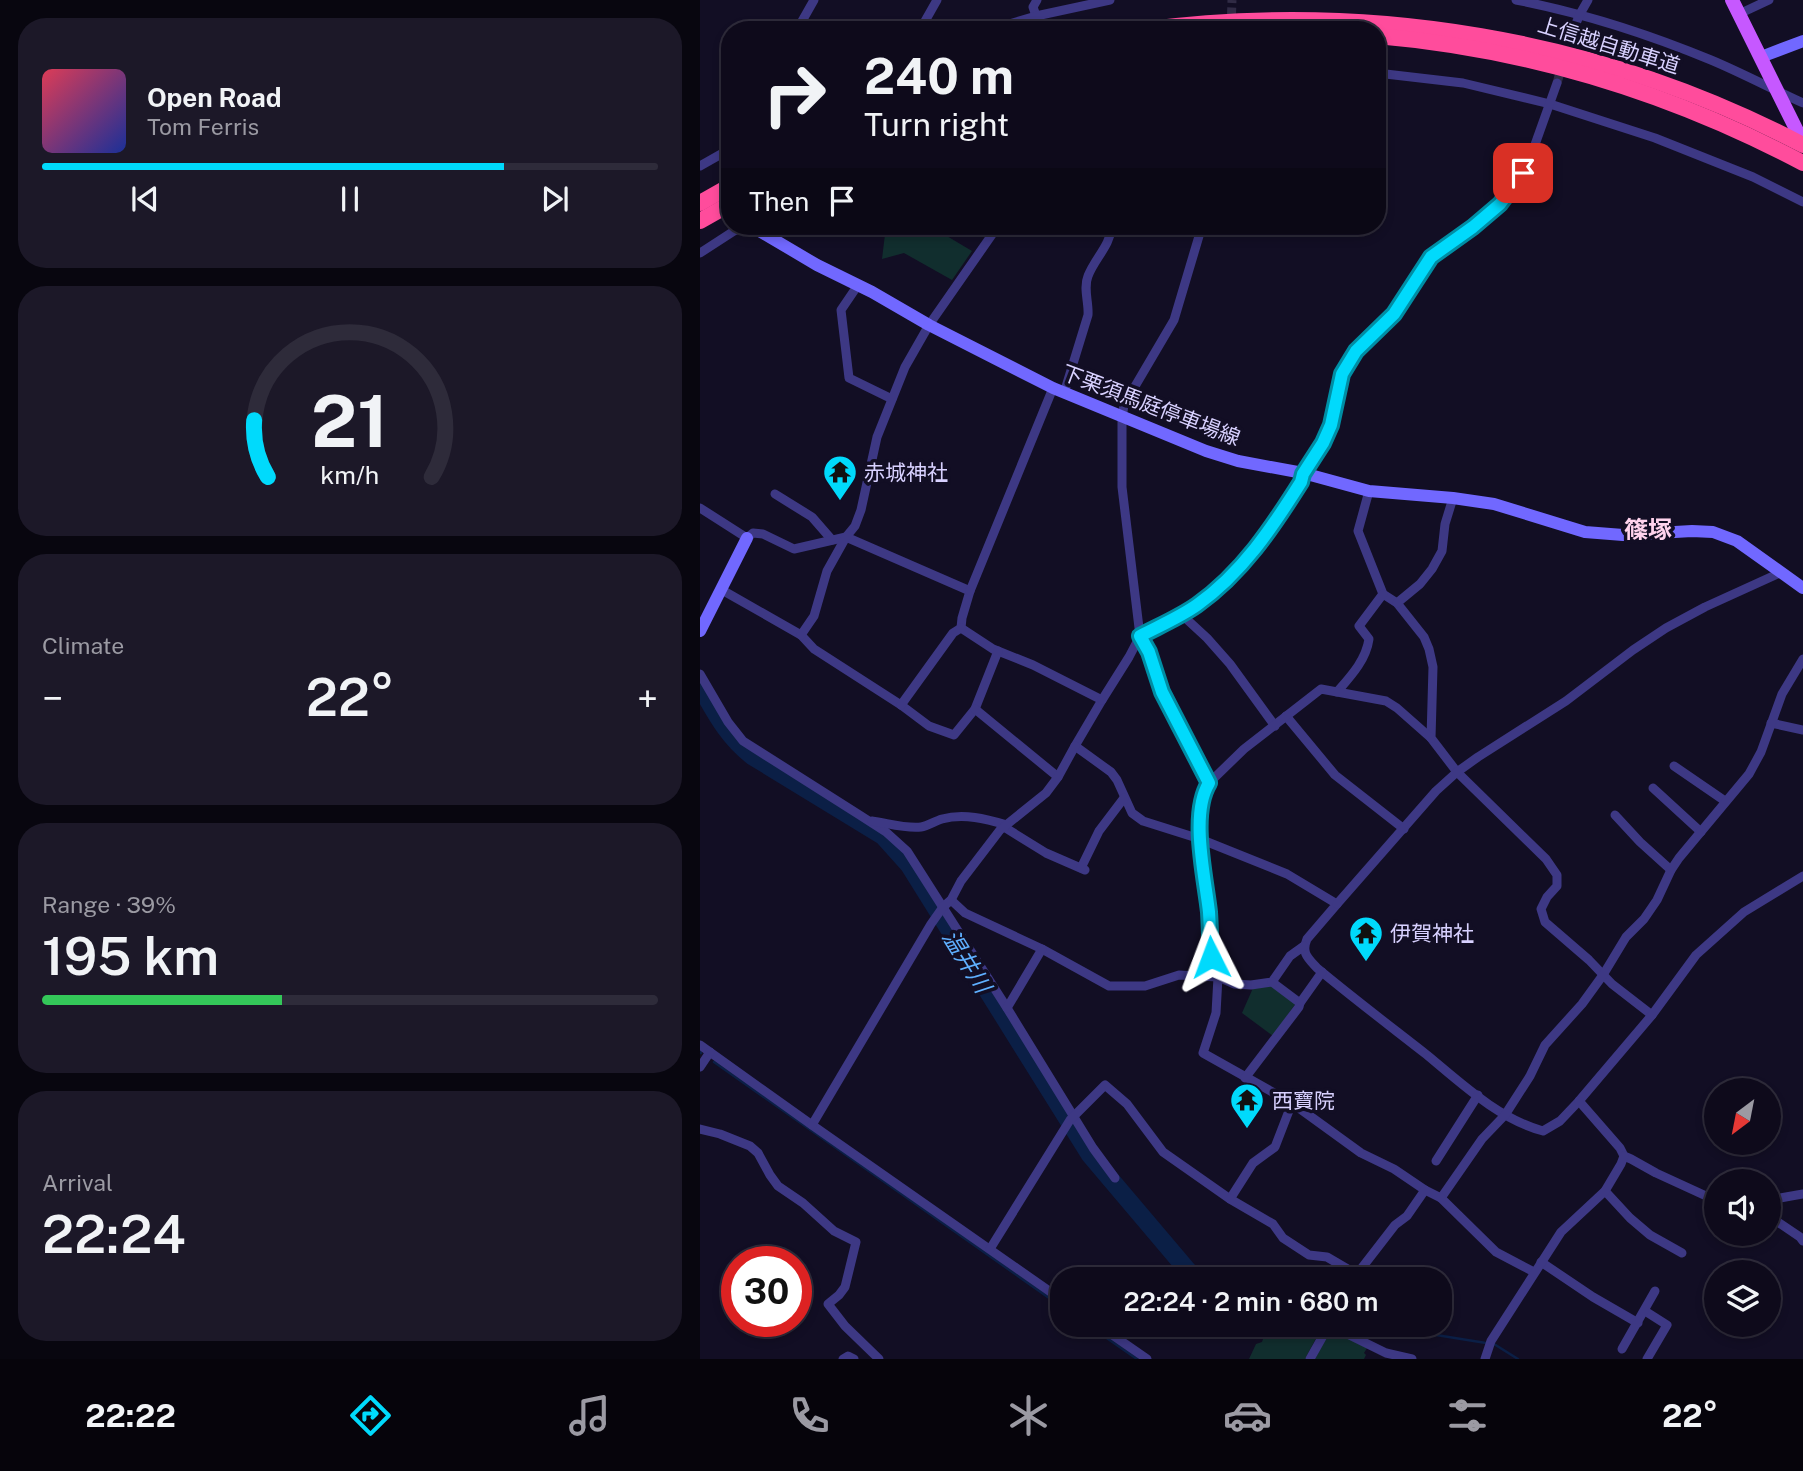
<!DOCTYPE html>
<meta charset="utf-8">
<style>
:root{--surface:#0e0a1b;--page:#1c1828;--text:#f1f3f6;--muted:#9b9aa3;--line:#2e2b3a;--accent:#00dafc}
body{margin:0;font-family:"Public Sans","Noto Sans JP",sans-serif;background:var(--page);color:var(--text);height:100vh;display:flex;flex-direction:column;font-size:26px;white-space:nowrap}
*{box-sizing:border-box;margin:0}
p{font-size:23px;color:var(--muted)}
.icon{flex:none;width:38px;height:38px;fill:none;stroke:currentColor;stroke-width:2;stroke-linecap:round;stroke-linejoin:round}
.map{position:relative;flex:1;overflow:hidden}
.drawer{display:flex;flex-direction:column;gap:18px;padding:18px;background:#08060f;width:700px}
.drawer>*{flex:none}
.top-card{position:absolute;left:21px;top:21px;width:665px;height:214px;border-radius:28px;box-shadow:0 4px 10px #0003,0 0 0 2px var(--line);background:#0e0a1b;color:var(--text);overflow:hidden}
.needle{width:46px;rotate:212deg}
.buttons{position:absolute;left:1004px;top:1078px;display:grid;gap:14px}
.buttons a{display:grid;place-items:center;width:77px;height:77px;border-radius:50%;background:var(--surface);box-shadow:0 4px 10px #0003,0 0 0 2px var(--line);font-size:35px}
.speed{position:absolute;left:21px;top:1246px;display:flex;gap:14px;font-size:35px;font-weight:700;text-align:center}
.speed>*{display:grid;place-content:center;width:91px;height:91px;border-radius:50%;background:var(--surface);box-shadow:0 4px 10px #0003,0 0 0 2px var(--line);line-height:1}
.speed .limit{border:10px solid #d22;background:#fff;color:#111}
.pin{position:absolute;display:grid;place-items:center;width:60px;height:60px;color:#fff;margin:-30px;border-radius:14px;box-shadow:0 4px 10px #0006}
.me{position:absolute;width:77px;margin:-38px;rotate:357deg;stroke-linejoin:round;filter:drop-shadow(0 0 5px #0008)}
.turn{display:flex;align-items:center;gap:24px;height:147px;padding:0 28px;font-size:32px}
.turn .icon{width:91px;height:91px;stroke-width:2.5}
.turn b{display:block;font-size:49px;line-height:60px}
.then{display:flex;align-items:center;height:66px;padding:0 28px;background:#0003;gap:14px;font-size:26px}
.big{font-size:52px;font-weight:600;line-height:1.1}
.drawer .widget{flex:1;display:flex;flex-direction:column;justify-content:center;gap:10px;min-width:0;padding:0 24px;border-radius:28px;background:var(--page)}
.drawer .dial{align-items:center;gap:0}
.dial svg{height:182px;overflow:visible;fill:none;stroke:var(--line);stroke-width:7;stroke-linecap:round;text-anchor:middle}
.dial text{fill:var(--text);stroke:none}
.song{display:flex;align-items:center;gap:21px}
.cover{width:84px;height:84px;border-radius:10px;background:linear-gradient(135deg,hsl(350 70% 55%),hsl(230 70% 35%))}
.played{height:7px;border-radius:4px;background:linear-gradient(90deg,var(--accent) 75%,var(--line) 75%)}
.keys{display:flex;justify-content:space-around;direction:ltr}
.heat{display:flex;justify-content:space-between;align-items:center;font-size:38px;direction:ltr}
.charge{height:10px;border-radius:5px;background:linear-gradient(90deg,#34c759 39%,var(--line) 0)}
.trip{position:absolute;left:350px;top:1267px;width:402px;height:70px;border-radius:28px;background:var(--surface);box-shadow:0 4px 10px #0003,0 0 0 2px var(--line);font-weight:600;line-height:70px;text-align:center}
.dock{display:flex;height:112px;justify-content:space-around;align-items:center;background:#06040b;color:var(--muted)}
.dock .icon{width:49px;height:49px}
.dock .active{color:var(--accent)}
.dock b{font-size:32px;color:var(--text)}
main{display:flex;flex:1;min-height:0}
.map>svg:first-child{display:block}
.green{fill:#112e2e}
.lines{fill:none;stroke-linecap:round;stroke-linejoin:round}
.stream{stroke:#0b1f46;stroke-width:2.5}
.river{stroke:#0b1f46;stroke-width:18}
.street-tunnel{stroke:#302b45;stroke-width:9;stroke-dasharray:9 4.5;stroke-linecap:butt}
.street{stroke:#3d3884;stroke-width:9}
.secondary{stroke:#7168ff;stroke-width:12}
.primary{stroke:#c658ff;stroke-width:14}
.highway{stroke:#ff4c9c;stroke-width:16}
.route-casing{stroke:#008ea4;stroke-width:18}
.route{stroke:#00dafc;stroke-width:12}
.labels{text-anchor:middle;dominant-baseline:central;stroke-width:7;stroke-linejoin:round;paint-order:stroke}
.street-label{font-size:21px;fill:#d8d1ff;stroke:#120e24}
.poi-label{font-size:21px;fill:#d8d1ff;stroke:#120e24;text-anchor:start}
.water-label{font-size:23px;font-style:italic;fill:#5fb0ff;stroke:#120e24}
.quarter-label{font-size:24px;font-weight:bold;fill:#ffd3ed;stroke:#120e24}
</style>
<main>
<section class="drawer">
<div class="widget">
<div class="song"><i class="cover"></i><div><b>Open Road</b><p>Tom Ferris</p></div></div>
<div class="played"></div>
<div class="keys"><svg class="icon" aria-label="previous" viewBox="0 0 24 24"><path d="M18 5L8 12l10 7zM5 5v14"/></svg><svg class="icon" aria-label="pause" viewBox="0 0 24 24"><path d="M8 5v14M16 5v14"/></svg><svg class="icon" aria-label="next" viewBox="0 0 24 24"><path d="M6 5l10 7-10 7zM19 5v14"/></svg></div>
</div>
<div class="widget dial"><svg viewBox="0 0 100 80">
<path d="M14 69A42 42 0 1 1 86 69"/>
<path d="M14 69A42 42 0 0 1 8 44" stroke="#00dafc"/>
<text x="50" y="56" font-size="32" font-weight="700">21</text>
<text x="50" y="72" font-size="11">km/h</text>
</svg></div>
<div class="widget"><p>Climate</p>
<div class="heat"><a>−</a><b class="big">22°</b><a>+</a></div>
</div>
<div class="widget"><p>Range · 39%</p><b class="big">195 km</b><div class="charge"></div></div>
<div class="widget"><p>Arrival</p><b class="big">22:24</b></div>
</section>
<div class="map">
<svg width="1103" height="1359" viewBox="0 0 1103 1359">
<rect width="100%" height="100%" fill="#120e24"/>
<g class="green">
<polygon points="186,226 230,226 272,251 252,280 204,253 182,259"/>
<polygon points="570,985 596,1003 573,1036 542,1013 553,988"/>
<polygon points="614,1325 623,1325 605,1359 549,1359 556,1344 562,1342 563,1339"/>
<polygon points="635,1332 667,1348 664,1353 666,1355 664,1359 615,1359 628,1334"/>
</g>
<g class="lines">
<g class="stream">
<polyline points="0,1052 1,1053"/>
<polyline points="14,1062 362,1307"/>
<polyline points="388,1325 437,1359"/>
<path d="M534,1325C554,1344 579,1331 602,1325"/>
<polyline points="674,1325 786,1343"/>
<polyline points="794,1344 818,1359"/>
</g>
<path class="river" d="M0,686C16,714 27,736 52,756L183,836L209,865L390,1155L495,1279"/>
<g class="street-tunnel">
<polyline points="531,30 532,0"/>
<polyline points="857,83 871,35"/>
</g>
<g class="street">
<polyline points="337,0 333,7 341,30"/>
<path d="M816,0C883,13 948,34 1011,60C1042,73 1072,89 1103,103"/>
<polyline points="1039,14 1069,0"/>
<polyline points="97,30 114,0"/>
<polyline points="220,30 237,0"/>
<polyline points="289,30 336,16 410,0"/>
<polyline points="871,35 880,14 888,0"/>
<polyline points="677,73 763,83 850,104 955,138 1053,177 1103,202"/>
<polyline points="0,166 30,149"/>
<polyline points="502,226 474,320 424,405 422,418 422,487 440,636 449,652 462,692 509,783 502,794 500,839 509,917 512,976"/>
<polyline points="0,253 34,231 47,226"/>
<polyline points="158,285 141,310 149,378 192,399"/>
<path d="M364,393L388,315C389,303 383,288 388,276C395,258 410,246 412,226"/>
<polyline points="669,491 658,531 683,594 697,603 724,637 729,649 733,667 731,738 757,772 846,859 857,875 857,886 847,897 841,909 845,922 889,960 912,984 952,1015"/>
<polyline points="75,494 112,517 132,540"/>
<path d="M0,508L47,538L53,533L63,534L94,549L146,537L270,591L262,618L261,628L293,649L333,665L402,700L375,746L411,772L417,780L432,813L443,821L500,839L587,874L637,904L607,939C601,953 608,958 617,968C653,998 690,1026 727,1055C762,1084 799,1119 843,1131L860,1121L879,1101L952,1015L996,955L1044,912L1103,876"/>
<polyline points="22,590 101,635 114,649 201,705 229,726 254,735 275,709 298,651"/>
<polyline points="270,591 353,388"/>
<polyline points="697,603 720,584 732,569 742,551 745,524 753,498"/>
<polyline points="481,614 507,638 530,664 575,726"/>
<polyline points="101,635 114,616 127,571 146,537 155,526 161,510 177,437 205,367 229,325 298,226"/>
<polyline points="0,674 28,722 43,741 158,814 186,832 207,851 307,1008 393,1148 415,1178"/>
<path d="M637,692C651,676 666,660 669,639L659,626L683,594"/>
<polyline points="402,700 429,657 440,636 496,607 533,576 572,528 601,482 603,473 623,443 631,425 642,374 656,351 694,314 731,257 775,225 800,204 812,189 823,174 832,153 857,83"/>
<polyline points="201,705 253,633 261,628"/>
<polyline points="275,709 358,777"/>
<polyline points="586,716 635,775 704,829"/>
<polyline points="1071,723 1103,730"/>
<polyline points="974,766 1025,801"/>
<polyline points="509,783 544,749 621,689 686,701 697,708 731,738"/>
<polyline points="953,788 1001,832"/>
<polyline points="915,815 940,842 971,870"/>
<path d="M172,821C187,823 206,829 221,827C228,826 235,821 242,819C264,813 286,819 307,825"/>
<polyline points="304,827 346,853 385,870"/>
<polyline points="381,868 399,831 424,798"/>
<polyline points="251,900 265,913 342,949 409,986 445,986 479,975 518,977 534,984 551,985 572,982 590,956 604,946"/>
<polyline points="637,904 736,791 757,772 778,757 866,701 933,650 966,628 1005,607 1082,572"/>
<polyline points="518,977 516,1013 503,1053 592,1103 661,1153 694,1169 725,1190"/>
<polyline points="572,982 600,1003"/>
<polyline points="307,1008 342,949"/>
<polyline points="0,1045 112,1125 362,1300"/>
<polyline points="0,1067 10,1052"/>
<polyline points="545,1078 599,1007 600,1003 622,972"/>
<polyline points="879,1101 920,1148 924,1156 931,1159 956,1173 1017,1201"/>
<polyline points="112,1125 231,924 243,907 251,900 261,881 300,830 346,793 358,777 375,746"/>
<polyline points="0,1129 20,1134 50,1146 58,1153 70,1175 78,1186 103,1203 134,1231 156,1242 145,1287 139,1295 128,1304 145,1326 179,1359"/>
<polyline points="736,1161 778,1095"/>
<polyline points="905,1191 930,1218 950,1235 982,1253"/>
<polyline points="741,1198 782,1139 805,1115 830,1076 845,1045 882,1004 903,975 926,937 944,919 957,900 971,870 979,858 1049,774 1061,752 1082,694 1103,659"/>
<polyline points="530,1199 553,1163 575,1147 592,1103"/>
<polyline points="1069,1200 1103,1194"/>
<polyline points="1069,1216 1100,1237 1103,1241"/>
<polyline points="290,1249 370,1120 405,1085 427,1104 463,1152 530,1199 573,1224 583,1238 609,1255 627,1257 656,1274"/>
<polyline points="841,1262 893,1297 938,1323"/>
<polyline points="654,1278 695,1225 707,1216 725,1190 741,1198 796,1252 834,1272"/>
<polyline points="945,1311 967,1325 947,1359"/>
<polyline points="398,1325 447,1359"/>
<polyline points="629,1325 686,1353 712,1359"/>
<polyline points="922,1349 955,1291"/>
<polyline points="143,1359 148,1356 154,1359"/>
<polyline points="610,1359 629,1325"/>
<polyline points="785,1359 791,1341 861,1232 905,1191 921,1164 924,1156"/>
</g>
<g class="secondary">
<polyline points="1061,57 1103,41"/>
<polyline points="51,226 117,265 172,292 229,325 353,388 506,451 538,461 603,473 669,491 753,498 794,504 885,532 923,535 992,531 1013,532 1037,541 1103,588"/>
<polyline points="0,631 47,538"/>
</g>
<polyline class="primary" points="1032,0 1103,143"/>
<g class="highway">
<path d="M441,30C668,0 900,38 1103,145"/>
<path d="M677,36C828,49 969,92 1103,163"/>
<polyline points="0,203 30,186"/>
<polyline points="0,221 30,204"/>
</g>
</g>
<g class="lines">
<g class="route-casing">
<path id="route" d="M511,957C510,942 510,927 509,912C505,876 490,814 509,783L462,692L449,652L440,636C459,626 480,617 497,605C542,573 572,528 601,482L603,474L623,443L631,425L642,374L656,351L694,314L731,257L773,227L800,204L823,173"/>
</g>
<use href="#route" class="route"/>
</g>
<defs>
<g id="temple-pin" transform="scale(1.75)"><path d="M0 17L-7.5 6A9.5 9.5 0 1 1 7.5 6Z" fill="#00dafc" stroke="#120e24"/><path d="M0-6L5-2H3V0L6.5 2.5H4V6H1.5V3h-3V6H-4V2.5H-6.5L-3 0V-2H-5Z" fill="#111"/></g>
</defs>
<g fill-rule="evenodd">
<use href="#temple-pin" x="140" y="472"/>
<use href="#temple-pin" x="666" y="933"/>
<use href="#temple-pin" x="547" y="1100"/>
</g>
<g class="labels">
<g class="street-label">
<text transform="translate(909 45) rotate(17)">上信越自動車道</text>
<text transform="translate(451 405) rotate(21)">下栗須馬庭停車場線</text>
</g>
<g class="poi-label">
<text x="164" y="472">赤城神社</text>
<text x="690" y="933">伊賀神社</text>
<text x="572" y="1100">西寶院</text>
</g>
<g class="water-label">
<text transform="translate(267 961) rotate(58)">温井川</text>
</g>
<g class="quarter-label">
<text x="948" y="529">篠塚</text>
</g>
</g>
</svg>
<div class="buttons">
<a><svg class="needle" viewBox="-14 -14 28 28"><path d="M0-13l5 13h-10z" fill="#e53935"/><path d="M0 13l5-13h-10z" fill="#9b9aa3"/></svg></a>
<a><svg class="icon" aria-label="sound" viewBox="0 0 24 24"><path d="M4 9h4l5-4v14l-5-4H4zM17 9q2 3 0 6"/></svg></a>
<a><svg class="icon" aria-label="layers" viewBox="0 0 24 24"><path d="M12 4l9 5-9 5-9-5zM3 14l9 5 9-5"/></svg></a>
</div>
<div class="speed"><div class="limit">30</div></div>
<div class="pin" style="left:823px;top:173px;background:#d93025"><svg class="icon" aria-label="arrive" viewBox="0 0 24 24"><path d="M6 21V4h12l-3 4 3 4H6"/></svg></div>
<svg class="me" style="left:511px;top:957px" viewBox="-20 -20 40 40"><path d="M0-17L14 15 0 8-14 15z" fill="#00dafc" stroke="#fff" stroke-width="4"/></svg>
<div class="trip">22:24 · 2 min · 680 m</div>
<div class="top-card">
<div class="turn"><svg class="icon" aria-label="right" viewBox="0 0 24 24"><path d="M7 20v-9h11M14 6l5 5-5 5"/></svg><div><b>240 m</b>Turn right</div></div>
<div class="then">Then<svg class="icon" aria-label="arrive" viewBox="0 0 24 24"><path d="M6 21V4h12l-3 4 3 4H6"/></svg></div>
</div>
</div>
</main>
<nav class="dock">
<b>22:22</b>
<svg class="icon active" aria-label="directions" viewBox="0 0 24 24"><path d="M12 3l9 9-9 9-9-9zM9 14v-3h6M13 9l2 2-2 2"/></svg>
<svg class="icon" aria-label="music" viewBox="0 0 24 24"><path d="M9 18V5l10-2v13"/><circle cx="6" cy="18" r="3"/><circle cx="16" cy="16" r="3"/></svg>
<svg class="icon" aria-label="phone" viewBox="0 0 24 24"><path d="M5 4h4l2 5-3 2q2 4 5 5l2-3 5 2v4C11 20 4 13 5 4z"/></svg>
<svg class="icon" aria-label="climate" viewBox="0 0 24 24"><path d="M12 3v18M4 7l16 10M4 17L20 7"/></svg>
<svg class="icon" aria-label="car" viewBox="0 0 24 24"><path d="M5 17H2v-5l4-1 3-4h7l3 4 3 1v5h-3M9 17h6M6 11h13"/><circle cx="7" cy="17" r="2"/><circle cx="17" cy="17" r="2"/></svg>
<svg class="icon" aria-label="filters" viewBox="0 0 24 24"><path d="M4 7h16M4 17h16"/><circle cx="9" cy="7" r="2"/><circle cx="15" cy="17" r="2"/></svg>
<b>22°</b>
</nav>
